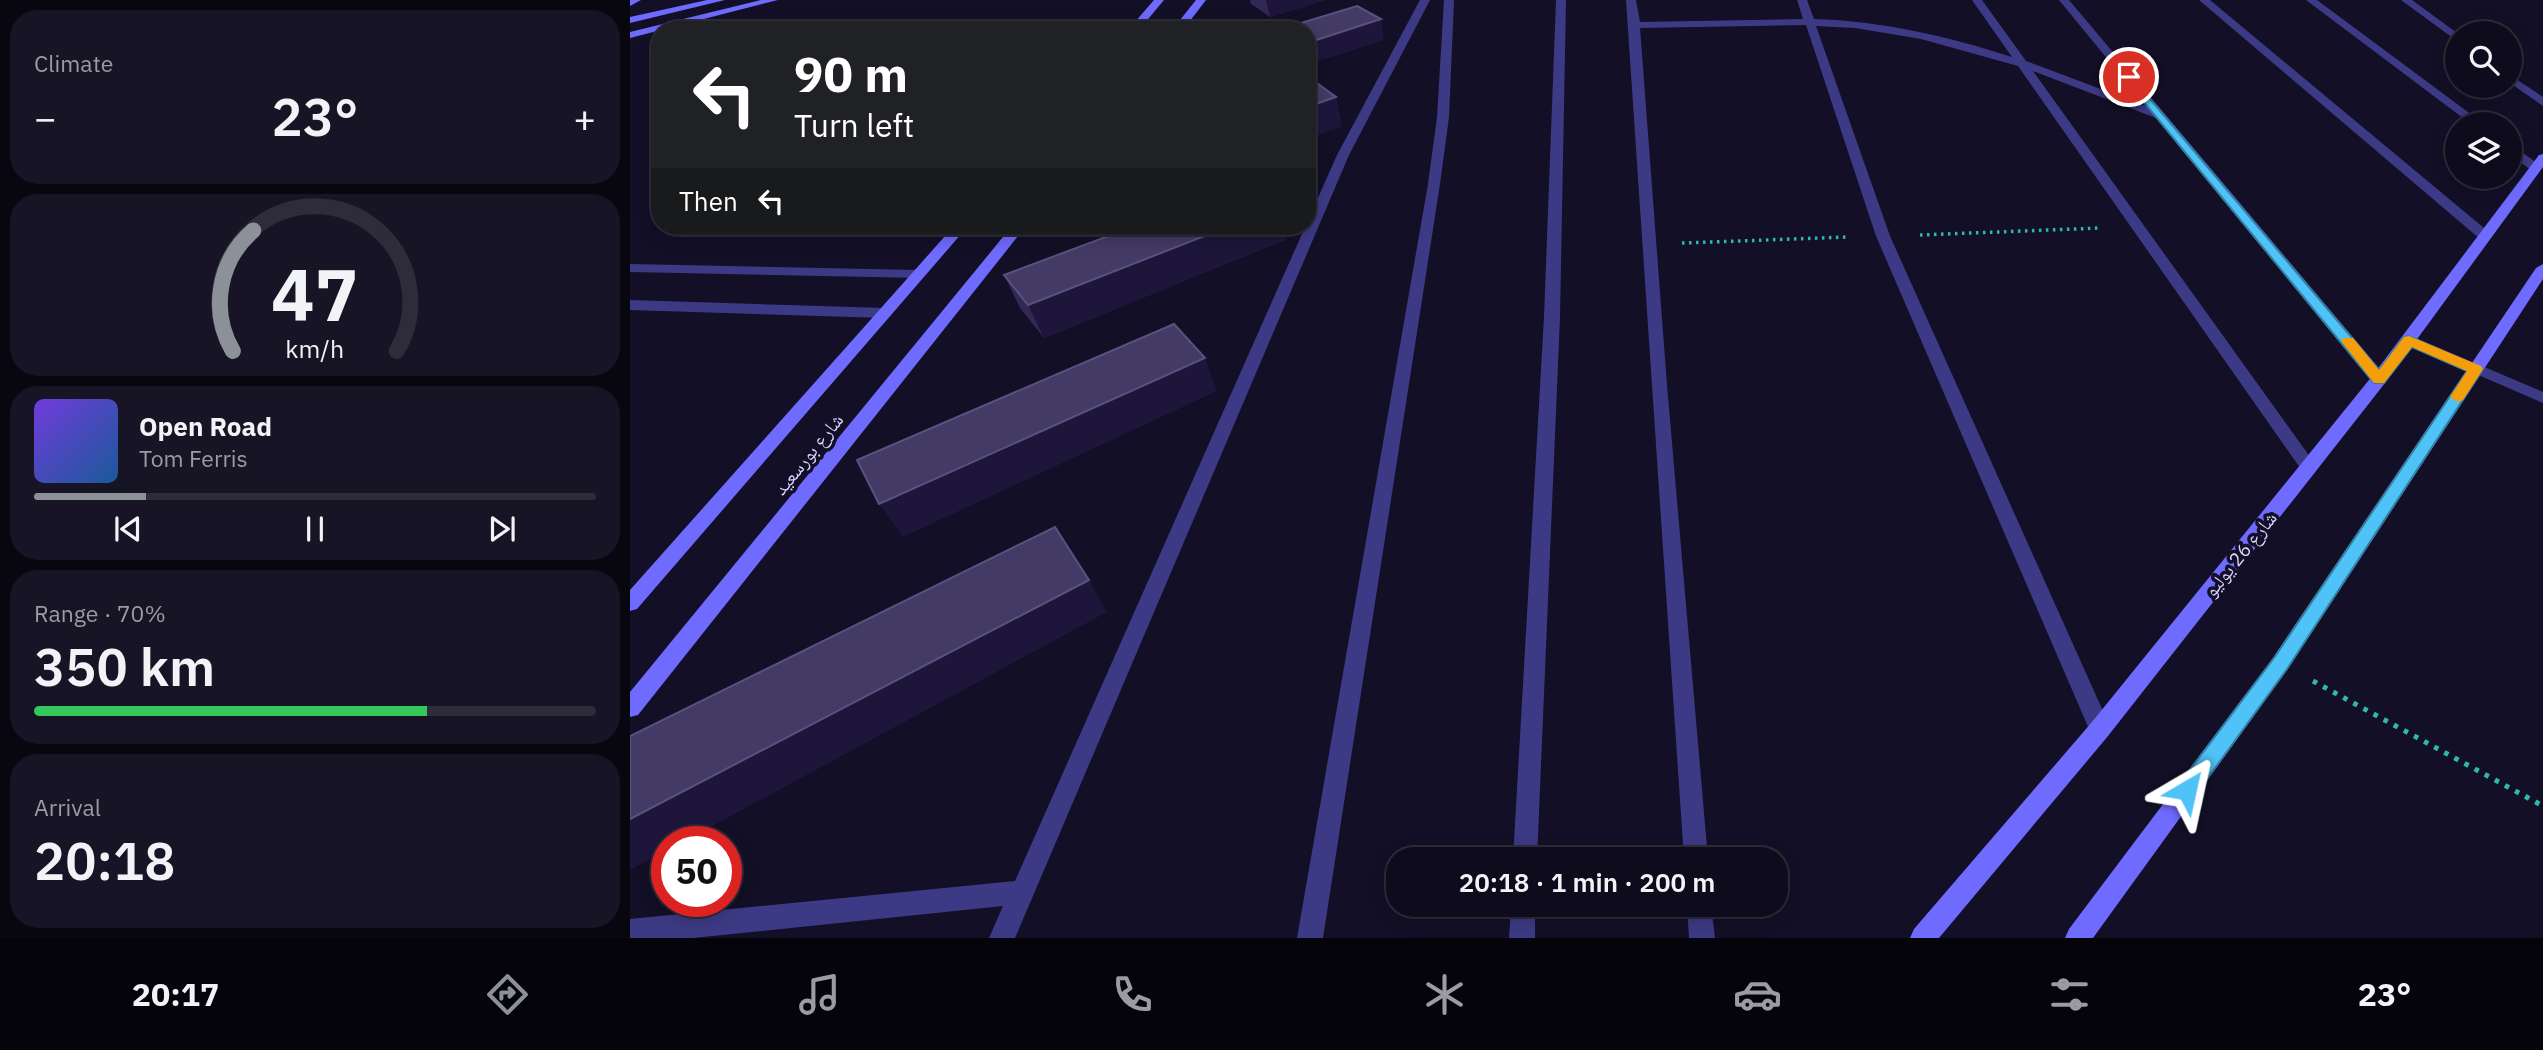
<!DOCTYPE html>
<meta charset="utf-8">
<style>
:root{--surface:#0e0b1c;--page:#171425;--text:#f1f3f6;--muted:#9b9ba3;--line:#2e2b3b;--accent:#8c9099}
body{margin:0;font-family:"IBM Plex Sans","Noto Naskh Arabic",sans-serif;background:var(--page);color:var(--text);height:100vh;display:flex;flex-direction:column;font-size:26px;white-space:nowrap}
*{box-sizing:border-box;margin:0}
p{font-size:23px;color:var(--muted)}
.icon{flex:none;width:38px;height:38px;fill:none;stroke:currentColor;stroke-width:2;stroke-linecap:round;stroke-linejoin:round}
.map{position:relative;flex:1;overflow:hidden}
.drawer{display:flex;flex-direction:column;gap:10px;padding:10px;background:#08060f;width:630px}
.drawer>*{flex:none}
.hud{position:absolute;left:21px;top:21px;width:665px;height:214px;border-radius:28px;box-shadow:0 4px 18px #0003,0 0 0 2px var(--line);background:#202124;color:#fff;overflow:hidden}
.buttons{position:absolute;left:1815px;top:21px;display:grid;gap:14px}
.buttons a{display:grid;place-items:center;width:77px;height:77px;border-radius:50%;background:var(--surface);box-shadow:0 4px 18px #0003,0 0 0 2px var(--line);font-size:35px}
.speed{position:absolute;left:21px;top:826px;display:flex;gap:14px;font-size:35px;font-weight:700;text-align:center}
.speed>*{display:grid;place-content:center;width:91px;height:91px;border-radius:50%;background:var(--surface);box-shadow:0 4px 18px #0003,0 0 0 2px var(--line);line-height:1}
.speed .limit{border:10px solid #d22;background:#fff;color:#111}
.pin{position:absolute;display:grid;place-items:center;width:60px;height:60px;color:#fff;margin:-30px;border:4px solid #fff;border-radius:50%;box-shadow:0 2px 7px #0007}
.me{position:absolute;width:77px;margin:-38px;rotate:36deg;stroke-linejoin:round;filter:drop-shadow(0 0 5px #0008)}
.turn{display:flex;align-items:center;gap:24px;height:147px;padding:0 28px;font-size:32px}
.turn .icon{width:91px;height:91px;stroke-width:2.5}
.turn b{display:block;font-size:49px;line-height:60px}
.then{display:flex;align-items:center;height:66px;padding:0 28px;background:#0003;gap:14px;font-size:26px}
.big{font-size:52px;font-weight:600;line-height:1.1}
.drawer .card{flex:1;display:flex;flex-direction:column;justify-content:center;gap:10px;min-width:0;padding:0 24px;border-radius:28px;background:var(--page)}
.drawer .dial{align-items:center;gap:0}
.dial svg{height:182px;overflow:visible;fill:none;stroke:var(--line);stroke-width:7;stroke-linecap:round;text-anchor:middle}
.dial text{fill:var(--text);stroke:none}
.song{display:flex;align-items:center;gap:21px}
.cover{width:84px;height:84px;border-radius:10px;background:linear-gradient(135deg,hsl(260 70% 55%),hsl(210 70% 35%))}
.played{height:7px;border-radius:4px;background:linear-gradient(90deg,var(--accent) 20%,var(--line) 20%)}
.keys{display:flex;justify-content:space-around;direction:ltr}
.heat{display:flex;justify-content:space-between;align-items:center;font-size:38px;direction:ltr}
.charge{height:10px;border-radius:5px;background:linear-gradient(90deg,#34c759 70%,var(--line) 0)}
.trip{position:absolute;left:756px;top:847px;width:402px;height:70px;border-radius:28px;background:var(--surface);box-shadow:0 4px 18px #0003,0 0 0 2px var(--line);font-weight:600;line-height:70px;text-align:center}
.menu{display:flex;height:112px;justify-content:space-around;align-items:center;background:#06040b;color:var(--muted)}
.menu .icon{width:49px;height:49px}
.menu .on{color:var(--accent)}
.menu b{font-size:32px;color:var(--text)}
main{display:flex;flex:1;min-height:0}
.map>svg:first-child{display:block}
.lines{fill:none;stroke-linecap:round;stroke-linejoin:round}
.path-far1{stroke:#2fb8b0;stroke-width:3.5;stroke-dasharray:2.5 4.5;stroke-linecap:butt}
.path{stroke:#2fb8b0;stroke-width:5;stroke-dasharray:4.5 7;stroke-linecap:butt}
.lane{fill:#3d3a85;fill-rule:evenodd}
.street{fill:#3d3a85;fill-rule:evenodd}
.secondary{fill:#6f6bff;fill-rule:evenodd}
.wall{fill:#312854}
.shaded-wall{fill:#1d163a}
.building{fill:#433a66;stroke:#5a527e;stroke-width:2}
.route{fill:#4fc3f7;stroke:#337fa1;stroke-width:2}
.slow{fill:#f59e0b}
.labels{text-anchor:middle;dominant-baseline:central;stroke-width:7;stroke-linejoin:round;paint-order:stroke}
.street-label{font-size:19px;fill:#d9d4ff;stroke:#130f26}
</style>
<main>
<section class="drawer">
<div class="card"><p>Climate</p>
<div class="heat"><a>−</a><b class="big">23°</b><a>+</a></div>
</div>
<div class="card dial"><svg viewBox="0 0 100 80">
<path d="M14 69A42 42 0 1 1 86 69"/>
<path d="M14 69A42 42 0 0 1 23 16" stroke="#8c9099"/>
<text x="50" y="56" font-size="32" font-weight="700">47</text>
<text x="50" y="72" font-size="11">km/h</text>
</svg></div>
<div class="card">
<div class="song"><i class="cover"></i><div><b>Open Road</b><p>Tom Ferris</p></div></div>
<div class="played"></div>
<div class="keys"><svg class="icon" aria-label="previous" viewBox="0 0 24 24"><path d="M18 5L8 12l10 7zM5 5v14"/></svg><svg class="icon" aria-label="pause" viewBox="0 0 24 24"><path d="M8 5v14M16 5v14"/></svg><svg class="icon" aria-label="next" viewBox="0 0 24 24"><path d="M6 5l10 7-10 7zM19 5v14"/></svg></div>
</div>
<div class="card"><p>Range · 70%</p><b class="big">350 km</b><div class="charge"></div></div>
<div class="card"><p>Arrival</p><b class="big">20:18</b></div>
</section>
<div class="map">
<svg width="1913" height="938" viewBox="0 0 1913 938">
<rect width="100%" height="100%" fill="#130f26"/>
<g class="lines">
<g class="path-far1">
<polyline points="1290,235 1470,228"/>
<polyline points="1052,243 1218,237"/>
</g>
<polyline class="path" points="1683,681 1913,806"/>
<g class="lane">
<polygon points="0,264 289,270 296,274 289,278 0,272"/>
<polygon points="0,300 255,308 262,313 255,318 0,310"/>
<polygon points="1779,335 1913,392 1913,403 1774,343 1771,340 1774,337"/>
</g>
<g class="street">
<polygon points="790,0 800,0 719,155 385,938 359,938 373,906 63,938 0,938 0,919 385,881 707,155"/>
<polygon points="814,0 824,0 819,117 810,184 693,938 667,938 798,184 807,117"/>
<polygon points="926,0 936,0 930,317 907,859 883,859 914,317"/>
<path d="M996,0H1006L1010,22L1173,19L1167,0H1177L1184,19C1251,21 1317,36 1382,57L1342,0H1352L1396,61L1516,106L1429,0H1439L1755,375L1757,379L1755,383H1743L1526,118L1403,71L1688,468L1679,474L1673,472L1388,66L1291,39L1225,28L1186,26L1260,236L1481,729L1478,736L1470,739L1462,736L1459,729L1246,236L1176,25L1010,28L1037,385L1078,859H1054Z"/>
<polygon points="1569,0 1580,0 1860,233 1860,239 1850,239"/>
<polygon points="1676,0 1687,0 1854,124 1841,124"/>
<polygon points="1771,0 1782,0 1827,33 1827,41"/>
<polygon points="1880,75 1913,97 1913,106 1880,83"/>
<polygon points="1880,144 1910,165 1910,171 1902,171 1880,154"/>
<polygon points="881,905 905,905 905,938 879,938"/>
<polygon points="1057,905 1081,905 1085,938 1059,938"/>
</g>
<g class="secondary">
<polygon points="0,0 11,0 0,6"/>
<polygon points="77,0 95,0 0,23 0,17"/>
<polygon points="131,0 148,0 0,38 0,32"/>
<polygon points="524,0 534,0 509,30 498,30"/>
<polygon points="566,0 576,0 553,30 542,30"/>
<polygon points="1913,154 1913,167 1755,383 1478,736 1309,938 1280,938 1284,929 1462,722 1743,375 1909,155"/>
<polygon points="324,226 338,226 7,609 0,611 0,590"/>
<polygon points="382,226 396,226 8,715 0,717 0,692"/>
<polygon points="1913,264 1913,279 1657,670 1463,938 1435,938 1439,929 1643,658 1906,268"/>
</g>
</g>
<g class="wall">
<polygon points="620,0 695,0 640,17 621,4"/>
<polygon points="657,239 414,338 390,308 374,275"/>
</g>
<g class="shaded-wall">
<polygon points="636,0 695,0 640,17"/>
<polygon points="751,19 754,40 677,65 677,43"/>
<polygon points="706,97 712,127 677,139 677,107"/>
<polygon points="600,226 654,226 657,239 414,338 398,305"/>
<polygon points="575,358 587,391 273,537 249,504"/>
<polygon points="459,580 477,612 53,842 37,842 37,850 0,870 0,819"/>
</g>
<g class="building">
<polygon points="727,6 751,19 677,43 677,30 648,30"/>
<polygon points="680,78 706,97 677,107 677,79"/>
<polygon points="505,226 600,226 398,305 374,275"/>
<polygon points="544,324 575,358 249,504 227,460"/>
<polygon points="425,527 459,580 0,819 0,736"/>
</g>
<polygon class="route" points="1499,74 1749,370 1774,337 1779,336 1853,369 1657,669 1564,797 1557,800 1550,797 1547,790 1550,783 1644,658 1837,371 1782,347 1754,383 1744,383 1495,79"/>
<polygon class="slow" points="1779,336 1851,366 1853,369 1833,400 1828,402 1820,397 1837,371 1782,347 1754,383 1744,383 1711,341 1713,338 1723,338 1749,370 1774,337"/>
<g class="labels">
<g class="street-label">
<text transform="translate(178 454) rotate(-51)">شارع بورسعيد</text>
<text transform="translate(1610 554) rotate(-51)">شارع 26 يوليو</text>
</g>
</g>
</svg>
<div class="buttons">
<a><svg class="icon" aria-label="search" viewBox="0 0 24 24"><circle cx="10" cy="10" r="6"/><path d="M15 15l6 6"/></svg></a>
<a><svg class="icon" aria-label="layers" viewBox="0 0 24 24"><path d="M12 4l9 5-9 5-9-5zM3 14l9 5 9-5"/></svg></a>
</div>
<div class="speed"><div class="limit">50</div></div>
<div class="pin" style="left:1499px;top:77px;background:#d93025"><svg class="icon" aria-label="arrive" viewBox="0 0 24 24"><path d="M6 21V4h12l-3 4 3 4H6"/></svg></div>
<svg class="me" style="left:1557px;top:790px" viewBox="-20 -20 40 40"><path d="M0-17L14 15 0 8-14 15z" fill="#4fc3f7" stroke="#fff" stroke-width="4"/></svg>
<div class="trip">20:18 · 1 min · 200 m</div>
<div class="hud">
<div class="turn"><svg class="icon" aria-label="left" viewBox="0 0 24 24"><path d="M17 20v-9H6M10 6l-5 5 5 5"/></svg><div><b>90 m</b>Turn left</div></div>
<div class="then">Then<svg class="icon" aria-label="left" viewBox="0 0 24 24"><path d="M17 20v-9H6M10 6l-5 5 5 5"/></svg></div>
</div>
</div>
</main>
<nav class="menu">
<b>20:17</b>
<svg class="icon on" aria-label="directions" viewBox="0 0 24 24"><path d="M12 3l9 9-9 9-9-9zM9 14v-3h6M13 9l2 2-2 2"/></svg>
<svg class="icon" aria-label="music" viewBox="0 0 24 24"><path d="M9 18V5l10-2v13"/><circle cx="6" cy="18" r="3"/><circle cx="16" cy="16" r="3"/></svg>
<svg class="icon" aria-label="phone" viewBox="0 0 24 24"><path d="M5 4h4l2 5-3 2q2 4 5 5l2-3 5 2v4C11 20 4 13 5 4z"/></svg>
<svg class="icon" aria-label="climate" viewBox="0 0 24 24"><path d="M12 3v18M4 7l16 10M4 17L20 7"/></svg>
<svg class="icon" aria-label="car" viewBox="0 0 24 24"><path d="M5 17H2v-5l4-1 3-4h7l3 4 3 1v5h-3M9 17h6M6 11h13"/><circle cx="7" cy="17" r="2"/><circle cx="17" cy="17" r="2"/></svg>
<svg class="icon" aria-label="filters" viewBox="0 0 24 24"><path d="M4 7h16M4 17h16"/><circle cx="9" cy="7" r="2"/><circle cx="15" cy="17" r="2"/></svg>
<b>23°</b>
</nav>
